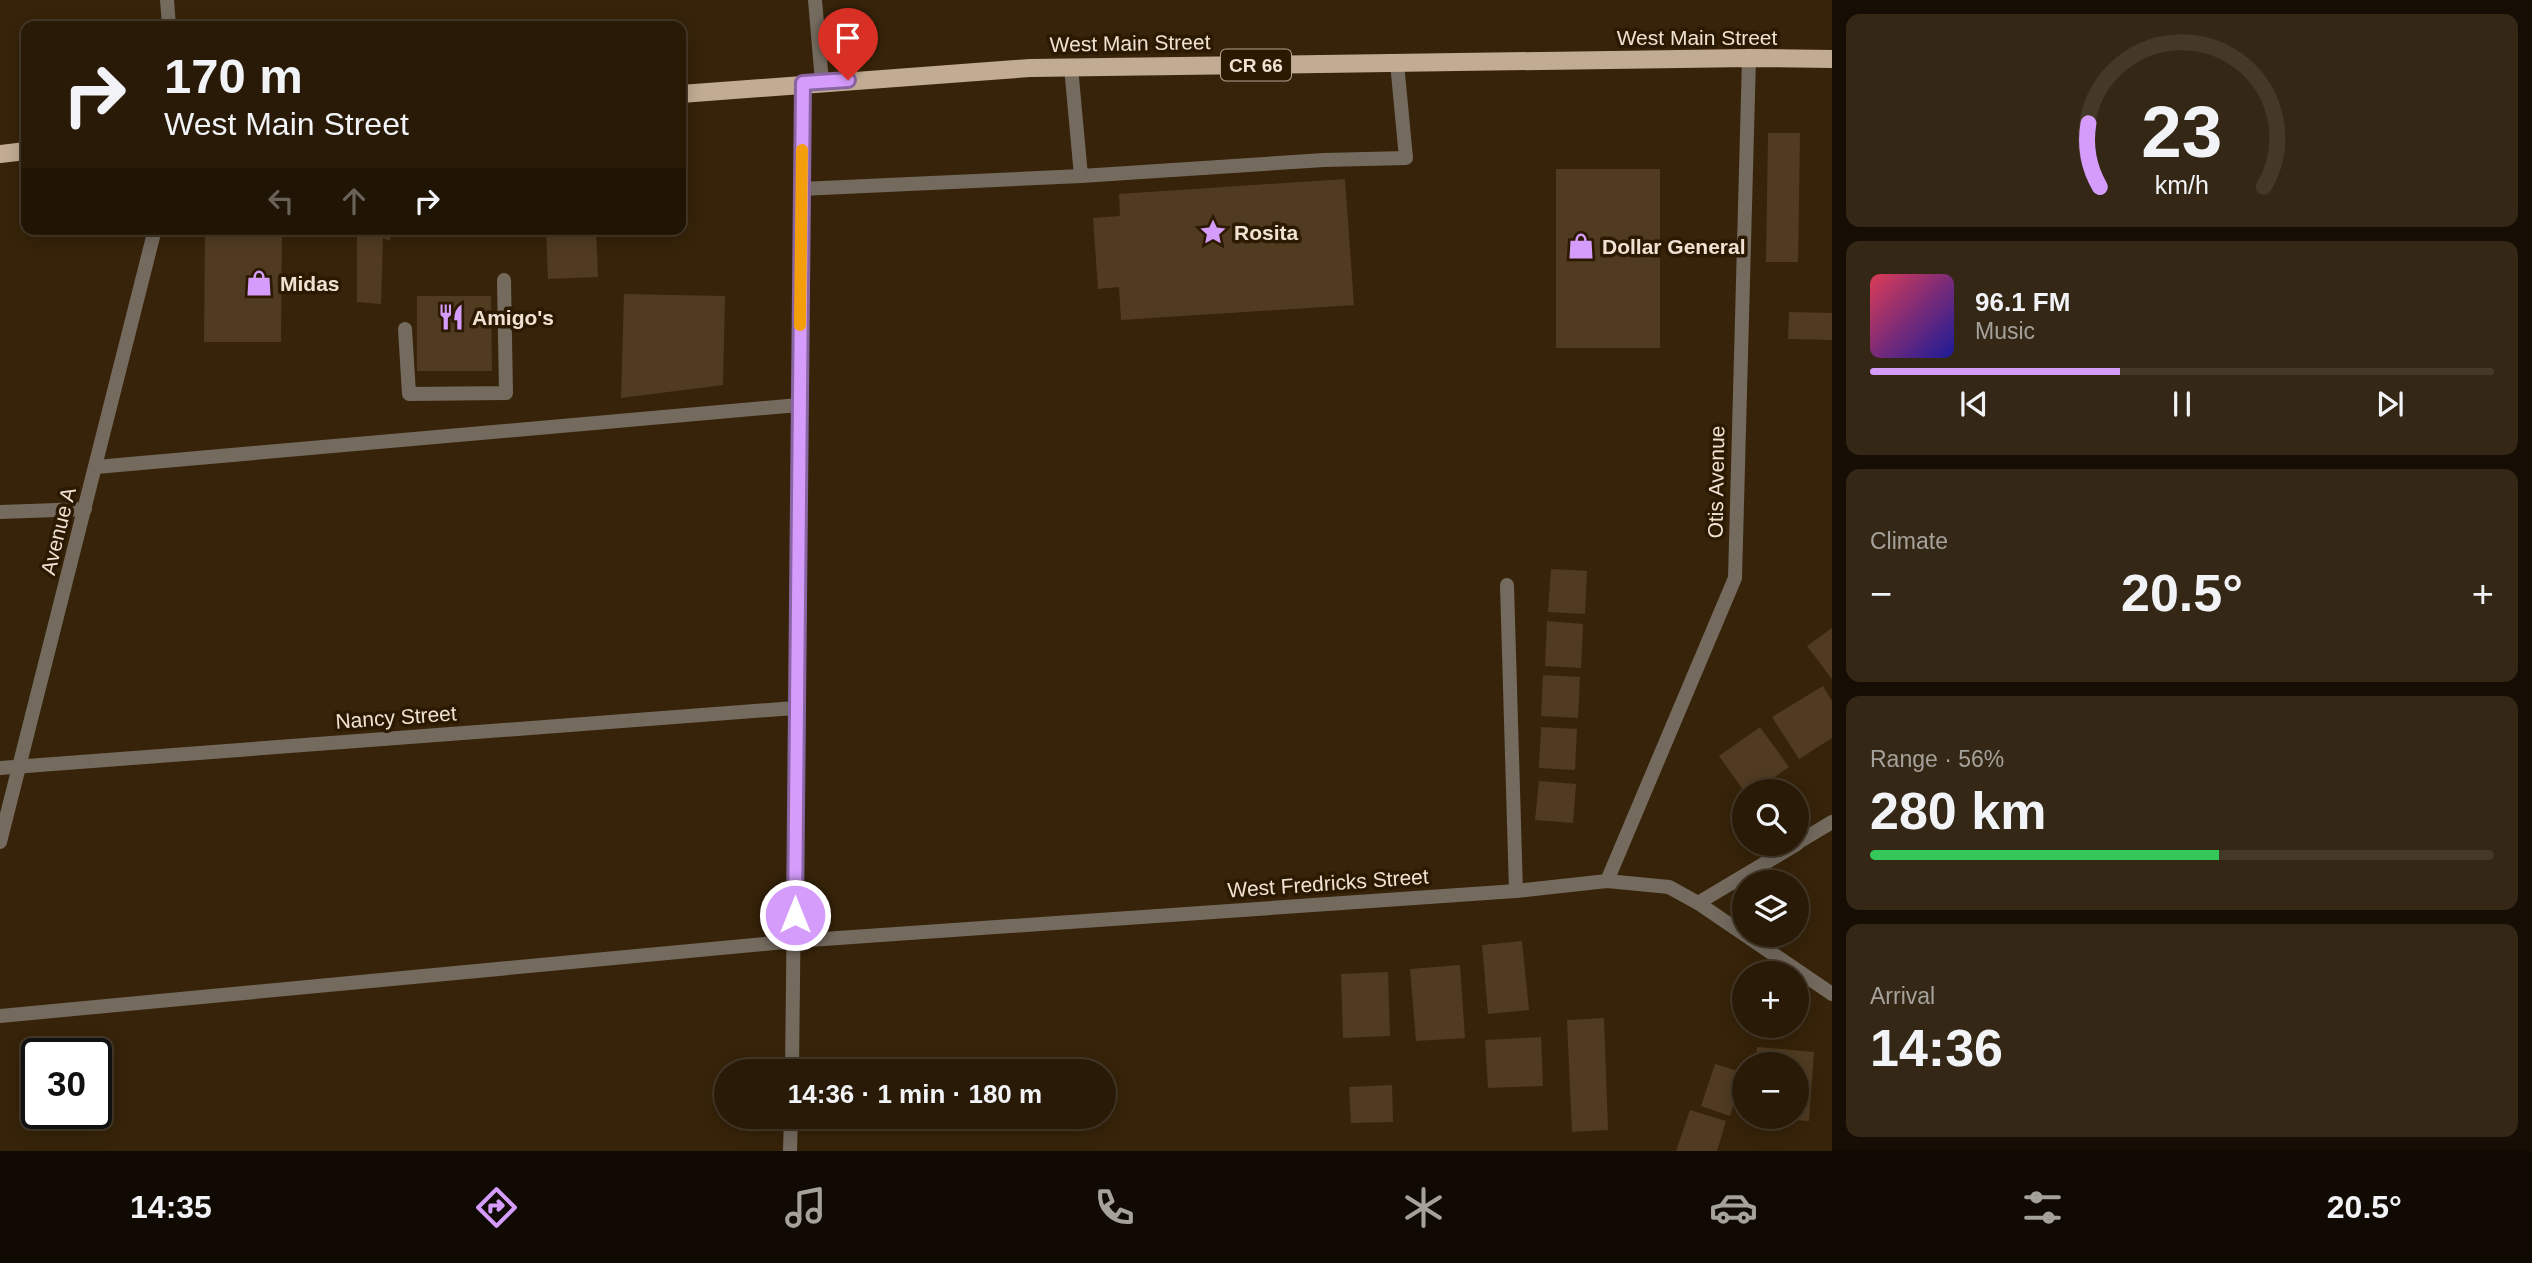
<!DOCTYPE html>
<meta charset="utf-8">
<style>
:root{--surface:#281a07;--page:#342715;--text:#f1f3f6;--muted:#a5a19b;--line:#443828;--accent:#d59cfb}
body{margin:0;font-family:Helvetica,sans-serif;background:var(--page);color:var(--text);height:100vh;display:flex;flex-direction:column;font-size:26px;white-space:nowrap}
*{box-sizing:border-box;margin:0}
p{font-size:23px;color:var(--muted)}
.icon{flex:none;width:38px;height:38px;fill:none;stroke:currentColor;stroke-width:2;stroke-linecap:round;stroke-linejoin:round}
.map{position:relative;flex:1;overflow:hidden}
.details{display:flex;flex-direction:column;gap:14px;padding:14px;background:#160e04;width:700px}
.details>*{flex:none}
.top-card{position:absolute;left:21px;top:21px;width:665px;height:214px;border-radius:14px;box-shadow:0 4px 18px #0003,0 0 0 2px var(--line);background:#281a07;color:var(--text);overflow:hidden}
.buttons{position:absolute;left:1732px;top:779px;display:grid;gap:14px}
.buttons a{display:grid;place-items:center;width:77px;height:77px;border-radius:50%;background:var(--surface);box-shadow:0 4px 18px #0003,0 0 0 2px var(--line);font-size:35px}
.speed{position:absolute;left:21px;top:1038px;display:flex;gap:14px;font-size:35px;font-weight:700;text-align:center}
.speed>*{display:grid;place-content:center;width:91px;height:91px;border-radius:50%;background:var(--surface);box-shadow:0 4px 18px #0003,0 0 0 2px var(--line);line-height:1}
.speed .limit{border:4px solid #111;border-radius:10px;background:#fff;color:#111}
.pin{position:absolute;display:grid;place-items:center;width:60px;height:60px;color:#fff;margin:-72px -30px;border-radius:50% 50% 50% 0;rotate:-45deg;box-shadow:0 0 7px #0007}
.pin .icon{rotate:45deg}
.me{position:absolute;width:77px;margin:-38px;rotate:0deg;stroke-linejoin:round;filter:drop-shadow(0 0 5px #0008)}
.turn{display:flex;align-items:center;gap:24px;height:147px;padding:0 28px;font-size:32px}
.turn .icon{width:91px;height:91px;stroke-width:2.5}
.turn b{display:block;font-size:49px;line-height:60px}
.lanes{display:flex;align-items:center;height:66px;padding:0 28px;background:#0003;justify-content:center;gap:35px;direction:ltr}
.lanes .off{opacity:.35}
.big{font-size:52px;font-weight:800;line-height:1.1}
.details .card{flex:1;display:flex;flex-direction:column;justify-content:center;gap:10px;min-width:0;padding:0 24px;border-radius:14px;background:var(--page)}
.details .dial{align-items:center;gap:0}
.dial svg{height:182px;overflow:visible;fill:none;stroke:var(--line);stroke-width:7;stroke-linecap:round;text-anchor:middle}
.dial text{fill:var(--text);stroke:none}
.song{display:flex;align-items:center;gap:21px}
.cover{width:84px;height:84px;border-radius:10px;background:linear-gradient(135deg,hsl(350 70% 55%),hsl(240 70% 35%))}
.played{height:7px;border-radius:4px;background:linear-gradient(90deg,var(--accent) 40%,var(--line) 40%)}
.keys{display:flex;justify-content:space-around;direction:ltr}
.heat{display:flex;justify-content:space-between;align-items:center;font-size:38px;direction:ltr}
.charge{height:10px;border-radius:5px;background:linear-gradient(90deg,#34c759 56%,var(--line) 0)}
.trip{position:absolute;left:714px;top:1059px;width:402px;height:70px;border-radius:35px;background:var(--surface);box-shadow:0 4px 18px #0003,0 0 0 2px var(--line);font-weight:800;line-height:70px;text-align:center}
.tabs{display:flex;height:112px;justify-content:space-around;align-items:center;background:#100a03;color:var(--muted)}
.tabs .icon{width:49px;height:49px}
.tabs .selected{color:var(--accent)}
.tabs b{font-size:32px;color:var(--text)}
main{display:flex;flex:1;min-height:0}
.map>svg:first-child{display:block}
.building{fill:#503b21}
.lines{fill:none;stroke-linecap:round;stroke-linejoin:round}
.service{stroke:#746a5e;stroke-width:14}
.minor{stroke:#746a5e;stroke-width:14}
.tertiary{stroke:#746a5e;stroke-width:14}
.primary{stroke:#c1ac93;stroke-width:18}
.route-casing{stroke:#8a65a3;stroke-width:18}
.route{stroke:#d59cfb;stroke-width:12}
.slow{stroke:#f59e0b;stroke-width:12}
.labels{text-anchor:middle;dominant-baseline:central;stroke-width:7;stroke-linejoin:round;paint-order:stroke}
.shield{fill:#2c1901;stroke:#b4a694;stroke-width:2}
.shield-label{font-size:19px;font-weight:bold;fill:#efe2d3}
.street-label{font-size:21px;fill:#efe2d3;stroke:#2c1901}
.poi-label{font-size:21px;font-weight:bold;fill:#efe2d3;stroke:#2c1901;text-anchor:start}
</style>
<main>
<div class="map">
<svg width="1832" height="1151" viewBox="0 0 1832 1151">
<rect width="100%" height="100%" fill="#362309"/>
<g class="building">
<polygon points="1768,133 1800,133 1798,262 1766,262"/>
<rect x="1556" y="169" width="104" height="179"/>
<polygon points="1345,179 1354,305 1121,320 1119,287 1098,289 1093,218 1120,216 1119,194"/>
<polygon points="205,229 282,229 281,342 204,342"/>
<polygon points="357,229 390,229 390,241 383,238 381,304 357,302"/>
<polygon points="546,229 596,229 598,277 548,279"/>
<polygon points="624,294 725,296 723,385 621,398"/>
<polygon points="417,296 491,296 492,371 417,371"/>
<polygon points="1789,312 1832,313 1832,340 1788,339"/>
<polygon points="1551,569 1587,571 1585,614 1548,612"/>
<polygon points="1547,621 1583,624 1581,668 1545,666"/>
<polygon points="1832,628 1832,679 1807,646"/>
<polygon points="1543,675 1580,677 1578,718 1541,716"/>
<polygon points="1823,686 1832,701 1832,738 1799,759 1772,717"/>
<polygon points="1541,727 1577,729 1575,770 1539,768"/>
<polygon points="1760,727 1789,767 1755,791 1744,791 1719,756"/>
<polygon points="1539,781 1576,784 1573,823 1535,820"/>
<polygon points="1522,941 1529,1010 1488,1014 1482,945"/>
<polygon points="1460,965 1465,1038 1416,1041 1410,969"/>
<polygon points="1388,972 1390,1036 1343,1038 1341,974"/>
<polygon points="1604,1018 1608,1130 1572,1132 1567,1020"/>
<polygon points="1541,1037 1543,1086 1488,1088 1485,1040"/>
<polygon points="1757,1047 1814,1052 1809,1121 1778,1119 1778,1116 1797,1116 1797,1064 1756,1064"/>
<polygon points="1715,1064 1744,1073 1730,1116 1701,1106"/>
<polygon points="1392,1085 1393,1122 1351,1123 1349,1087"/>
<polygon points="1690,1110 1726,1121 1717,1151 1676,1151"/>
</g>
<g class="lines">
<g class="service">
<polyline points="815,0 822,82"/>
<polyline points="1071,67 1081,176 1324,160 1406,158 1397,63"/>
<polyline points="801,189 1081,176"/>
<polyline points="405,329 409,394 506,393 504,280"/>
<polyline points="96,467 799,405"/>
<polyline points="0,512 85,509"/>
<polyline points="1507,585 1516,891"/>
<polyline points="0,1016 795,941"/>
</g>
<g class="minor">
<polyline points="167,0 169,26"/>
<polyline points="0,768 795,708"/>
<polyline points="1797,843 1832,822"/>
<polyline points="1607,881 1735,578 1749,58"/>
<polyline points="1698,903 1797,844"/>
<polyline points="795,941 1516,891 1607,881 1669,887 1698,903 1832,994"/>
<polyline points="792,1071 803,83"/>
<polyline points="790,1151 791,1116"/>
</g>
<polyline class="tertiary" points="0,842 155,229"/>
<g class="primary">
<polyline points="681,94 1030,68 1749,58 1832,59"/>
<polyline points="0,154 26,151"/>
</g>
</g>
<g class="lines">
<g class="route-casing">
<polyline id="route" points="795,915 803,83 848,80"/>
</g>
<use href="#route" class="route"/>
<polyline class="slow" points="800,325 802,150"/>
</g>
<defs>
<g id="sight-bare" transform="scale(2.1)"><path d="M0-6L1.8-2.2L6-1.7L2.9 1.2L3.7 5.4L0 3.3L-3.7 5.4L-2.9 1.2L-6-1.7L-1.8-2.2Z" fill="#d59cfb" stroke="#2c1901" stroke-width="2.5" paint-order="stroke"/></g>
<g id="shop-bare" transform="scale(2.1)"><path d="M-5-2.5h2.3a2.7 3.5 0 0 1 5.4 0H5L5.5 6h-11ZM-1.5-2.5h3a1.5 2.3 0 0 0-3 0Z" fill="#d59cfb" stroke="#2c1901" stroke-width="2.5" paint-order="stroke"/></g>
<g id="restaurant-bare" transform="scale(2.1)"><path d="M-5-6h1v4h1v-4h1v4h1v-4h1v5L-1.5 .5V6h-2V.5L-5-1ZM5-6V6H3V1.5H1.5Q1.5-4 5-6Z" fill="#d59cfb" stroke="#2c1901" stroke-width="2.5" paint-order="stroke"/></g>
</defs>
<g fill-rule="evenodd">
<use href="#sight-bare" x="1213" y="232"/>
<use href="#shop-bare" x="1581" y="246"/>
<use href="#shop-bare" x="259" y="283"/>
<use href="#restaurant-bare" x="451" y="317"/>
</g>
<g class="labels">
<rect class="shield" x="1221" y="49.5" width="70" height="31" rx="5"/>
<g class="shield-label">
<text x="1256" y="65">CR 66</text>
</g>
<g class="street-label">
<text x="1697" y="37">West Main Street</text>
<text transform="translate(1130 43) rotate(-1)">West Main Street</text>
<text transform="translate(1716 482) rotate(-89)">Otis Avenue</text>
<text transform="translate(58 531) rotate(-76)">Avenue A</text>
<text transform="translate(396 717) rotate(-4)">Nancy Street</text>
<text transform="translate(1328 883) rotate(-4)">West Fredricks Street</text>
</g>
<g class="poi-label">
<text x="1234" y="232">Rosita</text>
<text x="1602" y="246">Dollar General</text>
<text x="280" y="283">Midas</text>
<text x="472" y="317">Amigo's</text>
</g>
</g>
</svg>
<div class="buttons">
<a><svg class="icon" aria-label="search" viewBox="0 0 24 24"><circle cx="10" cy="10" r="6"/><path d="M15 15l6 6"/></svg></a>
<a><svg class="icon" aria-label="layers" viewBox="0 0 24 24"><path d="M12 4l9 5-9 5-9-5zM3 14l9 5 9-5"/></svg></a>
<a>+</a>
<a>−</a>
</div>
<div class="speed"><div class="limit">30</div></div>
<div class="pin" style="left:848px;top:80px;background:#d93025"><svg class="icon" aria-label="arrive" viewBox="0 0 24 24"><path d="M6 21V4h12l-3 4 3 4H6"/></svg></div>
<svg class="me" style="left:795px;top:915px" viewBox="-20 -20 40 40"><circle r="17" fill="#d59cfb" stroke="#fff" stroke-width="3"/><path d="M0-11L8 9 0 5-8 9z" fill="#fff"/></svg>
<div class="trip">14:36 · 1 min · 180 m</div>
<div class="top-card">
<div class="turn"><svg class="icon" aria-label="right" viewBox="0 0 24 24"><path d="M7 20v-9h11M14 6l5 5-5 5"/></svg><div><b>170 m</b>West Main Street</div></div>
<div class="lanes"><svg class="icon off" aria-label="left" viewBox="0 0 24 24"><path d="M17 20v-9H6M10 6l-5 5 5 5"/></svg><svg class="icon off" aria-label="ahead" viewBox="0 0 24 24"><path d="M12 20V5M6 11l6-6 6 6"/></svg><svg class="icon" aria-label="right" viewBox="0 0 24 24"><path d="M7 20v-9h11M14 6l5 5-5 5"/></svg></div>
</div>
</div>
<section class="details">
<div class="card dial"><svg viewBox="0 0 100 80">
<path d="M14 69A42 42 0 1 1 86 69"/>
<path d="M14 69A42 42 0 0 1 9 41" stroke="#d59cfb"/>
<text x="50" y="56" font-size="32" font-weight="700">23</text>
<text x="50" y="72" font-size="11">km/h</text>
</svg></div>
<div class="card">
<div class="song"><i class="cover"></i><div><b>96.1 FM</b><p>Music</p></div></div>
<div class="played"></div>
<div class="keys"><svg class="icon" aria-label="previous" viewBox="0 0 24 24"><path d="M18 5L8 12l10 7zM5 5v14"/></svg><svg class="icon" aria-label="pause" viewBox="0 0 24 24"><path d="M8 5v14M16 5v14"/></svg><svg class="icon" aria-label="next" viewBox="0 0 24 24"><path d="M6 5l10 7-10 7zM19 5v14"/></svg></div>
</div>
<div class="card"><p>Climate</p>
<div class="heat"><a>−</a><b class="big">20.5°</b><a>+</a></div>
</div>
<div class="card"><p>Range · 56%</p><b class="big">280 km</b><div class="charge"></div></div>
<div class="card"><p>Arrival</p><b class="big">14:36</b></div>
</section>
</main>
<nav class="tabs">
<b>14:35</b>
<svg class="icon selected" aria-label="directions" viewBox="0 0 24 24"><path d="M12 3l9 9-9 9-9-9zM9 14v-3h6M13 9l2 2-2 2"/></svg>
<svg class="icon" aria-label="music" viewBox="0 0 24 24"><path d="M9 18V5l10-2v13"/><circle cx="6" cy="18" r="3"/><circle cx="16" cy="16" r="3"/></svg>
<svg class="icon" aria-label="phone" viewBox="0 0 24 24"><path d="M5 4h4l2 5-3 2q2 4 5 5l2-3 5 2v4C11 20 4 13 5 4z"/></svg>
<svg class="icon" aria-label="climate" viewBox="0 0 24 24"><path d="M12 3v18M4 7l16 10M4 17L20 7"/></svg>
<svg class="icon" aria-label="car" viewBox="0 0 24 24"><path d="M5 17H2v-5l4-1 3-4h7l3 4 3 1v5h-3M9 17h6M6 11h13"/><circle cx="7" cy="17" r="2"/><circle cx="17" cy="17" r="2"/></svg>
<svg class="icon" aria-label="filters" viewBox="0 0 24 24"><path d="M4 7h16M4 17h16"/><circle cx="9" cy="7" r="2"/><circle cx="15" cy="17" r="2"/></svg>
<b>20.5°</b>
</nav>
